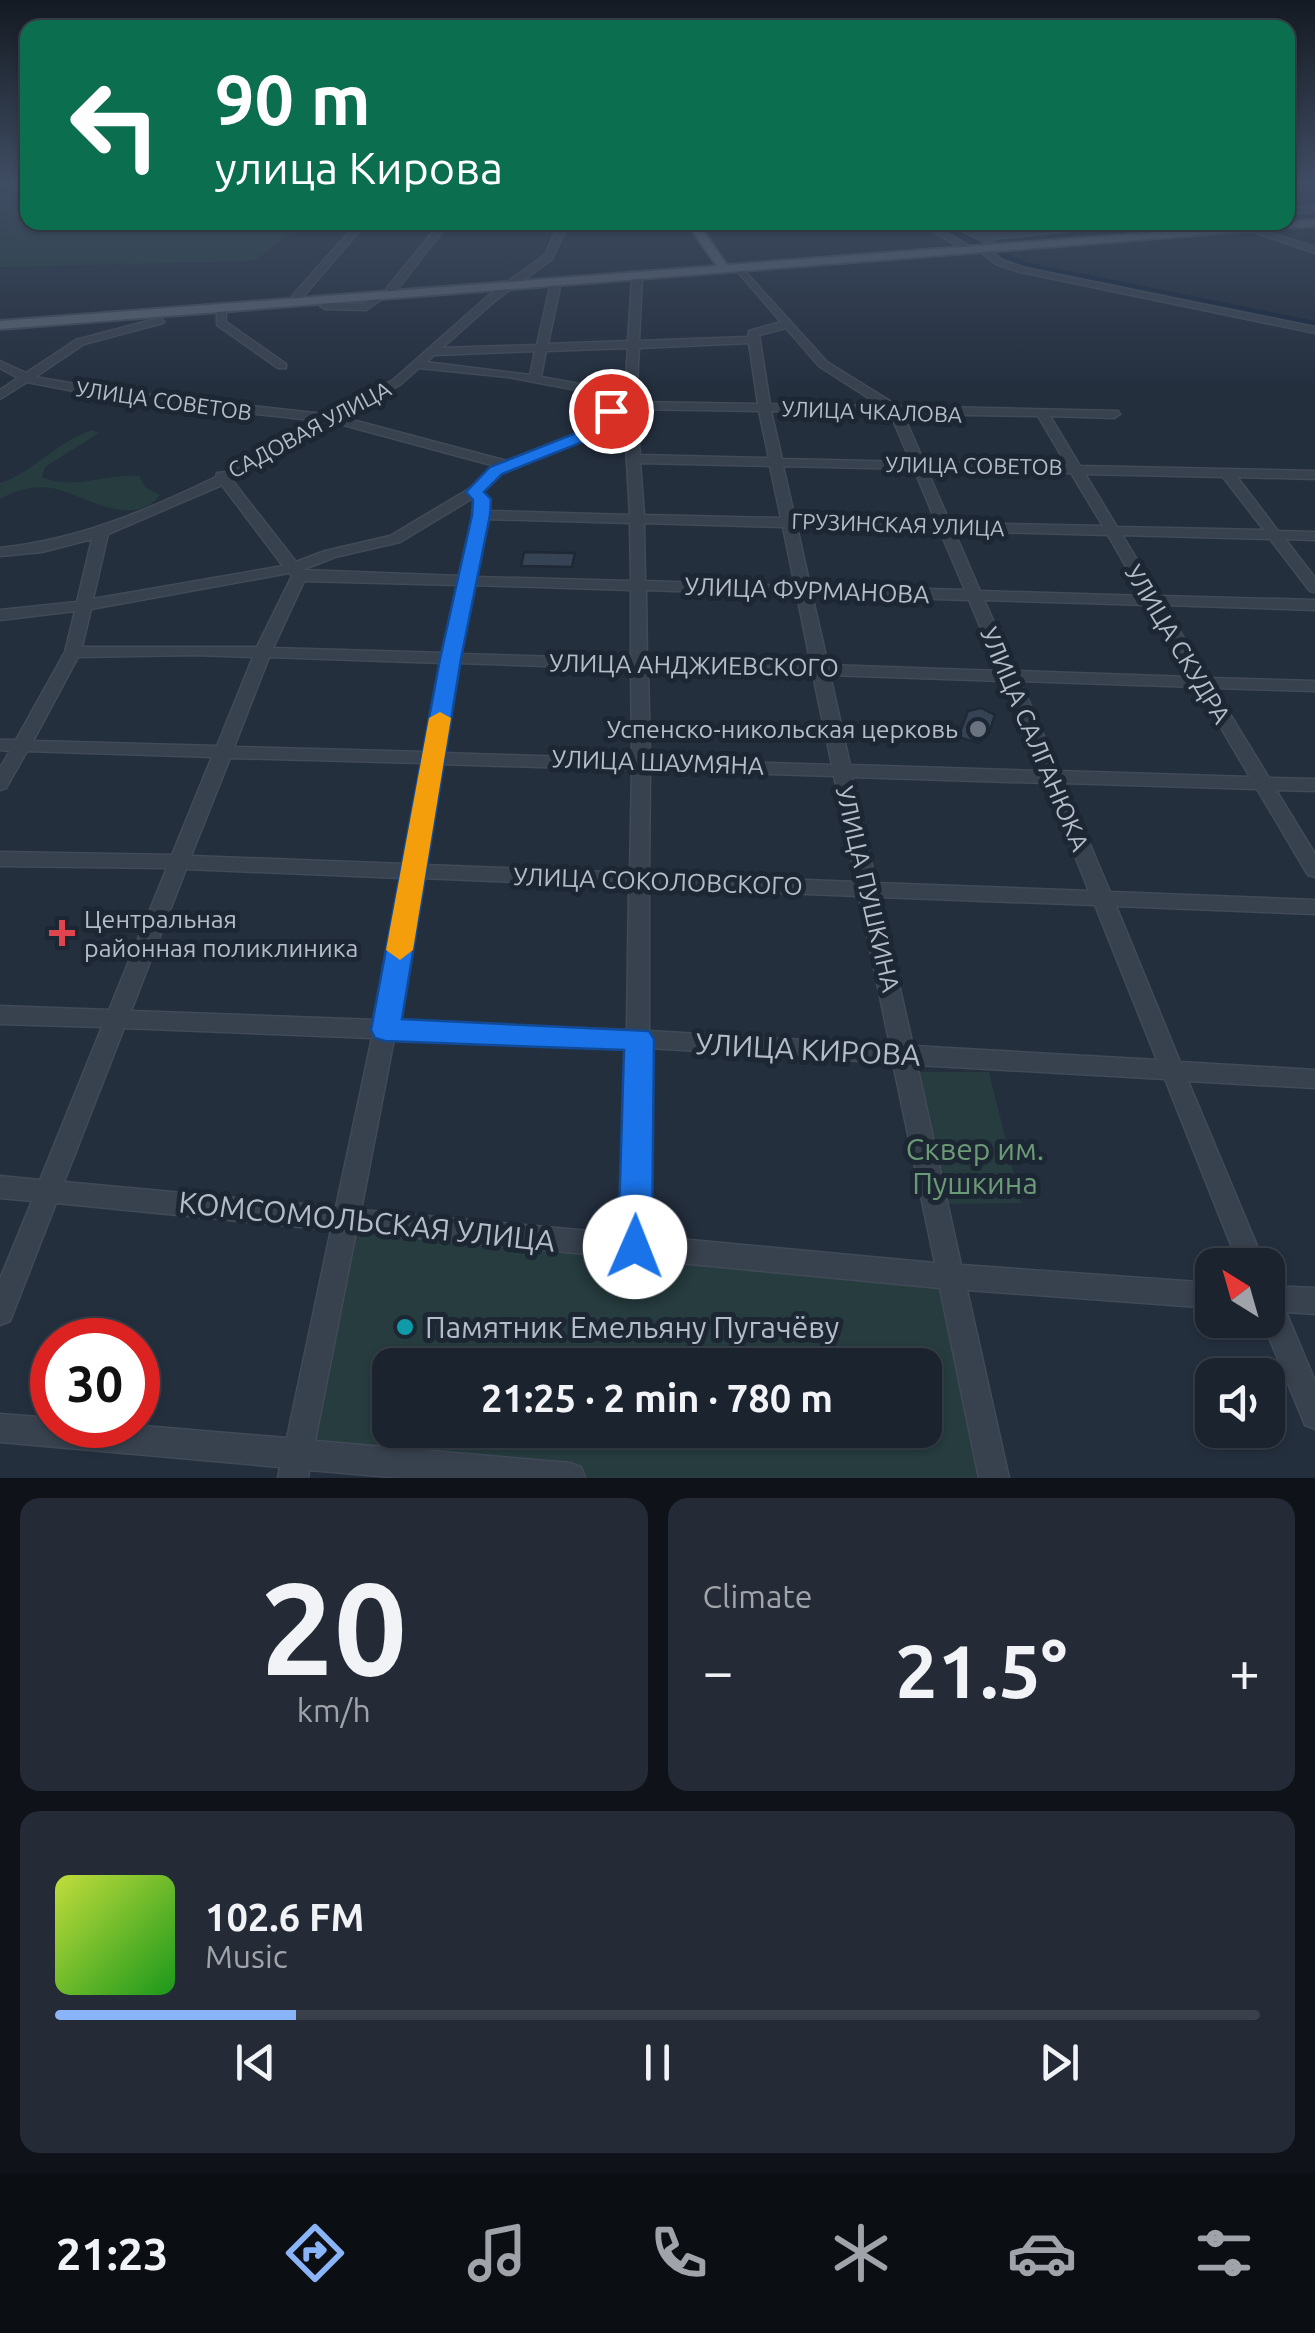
<!DOCTYPE html>
<meta charset="utf-8">
<style>
:root{--surface:#1b232e;--page:#242b36;--text:#f1f3f6;--muted:#a0a4aa;--line:#39404a;--accent:#8ab4f8}
body{margin:0;font-family:Ubuntu,sans-serif;background:var(--page);color:var(--text);height:100vh;display:flex;flex-direction:column;font-size:38px;white-space:nowrap}
*{box-sizing:border-box;margin:0}
p{font-size:32px;color:var(--muted)}
.icon{flex:none;width:55px;height:55px;fill:none;stroke:currentColor;stroke-width:2;stroke-linecap:round;stroke-linejoin:round}
.map{position:relative;height:1478px;overflow:hidden}
.sheet{display:flex;flex-direction:column;gap:20px;padding:20px;background:#0f1319;flex:1}
.sheet>*{flex:none}
.hud{position:absolute;left:20px;top:20px;width:1275px;height:210px;border-radius:20px;box-shadow:0 2px 8px #0004,0 0 0 2px var(--line);background:#0b6e4f;color:#fff;overflow:hidden}
.needle{width:65px;rotate:323deg}
.buttons{position:absolute;left:1195px;top:1248px;display:grid;gap:20px}
.buttons a{display:grid;place-items:center;width:90px;height:90px;border-radius:20px;background:var(--surface);box-shadow:0 2px 8px #0004,0 0 0 2px var(--line);font-size:50px}
.speed{position:absolute;left:30px;top:1318px;display:flex;gap:20px;font-size:50px;font-weight:700;text-align:center}
.speed>*{display:grid;place-content:center;width:130px;height:130px;border-radius:50%;background:var(--surface);box-shadow:0 2px 8px #0004,0 0 0 2px var(--line);line-height:1}
.speed .limit{border:15px solid #d22;background:#fff;color:#111}
.pin{position:absolute;display:grid;place-items:center;width:85px;height:85px;color:#fff;margin:-42px;border:5px solid #fff;border-radius:50%;box-shadow:0 2px 10px #0007}
.me{position:absolute;width:110px;margin:-55px;rotate:1deg;stroke-linejoin:round;filter:drop-shadow(0 0 8px #0008)}
.turn{display:flex;align-items:center;gap:35px;height:210px;padding:0 30px;font-size:45px}
.turn .icon{width:130px;height:130px;stroke-width:2.5}
.turn b{display:block;font-size:70px;line-height:85px}
.big{font-size:75px;font-weight:700;line-height:1.1}
.sheet .card{flex:1;display:flex;flex-direction:column;justify-content:center;gap:15px;min-width:0;padding:0 35px;border-radius:20px;background:var(--page)}
.sheet .dial{align-items:center;gap:0}
.dial b{font-size:130px;line-height:1}
.song{display:flex;align-items:center;gap:30px}
.cover{width:120px;height:120px;border-radius:15px;background:linear-gradient(135deg,hsl(70 70% 55%),hsl(120 70% 35%))}
.played{height:10px;border-radius:5px;background:linear-gradient(90deg,var(--accent) 20%,var(--line) 20%)}
.keys{display:flex;justify-content:space-around;direction:ltr}
.heat{display:flex;justify-content:space-between;align-items:center;font-size:55px;direction:ltr}
.sheet .tiles{flex:1;display:grid;gap:20px;grid-template-columns:1fr 1fr}
.card:last-child{grid-column:span 2}
.trip{position:absolute;left:372px;top:1348px;width:570px;height:100px;border-radius:20px;background:var(--surface);box-shadow:0 2px 8px #0004,0 0 0 2px var(--line);font-weight:700;line-height:100px;text-align:center}
.dock{display:flex;height:160px;justify-content:space-around;align-items:center;background:#0b0e12;color:var(--muted)}
.dock .icon{width:70px;height:70px}
.dock .active{color:var(--accent)}
.dock b{font-size:45px;color:var(--text)}
.map>svg:first-child{display:block}
.green{fill:#263c3f;fill-rule:evenodd}
.lines{fill:none;stroke-linecap:round;stroke-linejoin:round}
.canal{fill:#17263c;fill-rule:evenodd}
.building{fill:#364354;stroke:#1f2835;stroke-width:2.5}
.minor-casing{stroke:#414a57;stroke-width:3}
.major-casing{stroke:#414a57;stroke-width:4}
.minor{fill:#38414e;fill-rule:evenodd}
.major{fill:#56606e;fill-rule:evenodd}
.route{fill:#1a73e8;stroke:#114b97;stroke-width:2.5}
.slow{fill:#f59e0b}
.worship-dot{fill:#6b7280;stroke:#1d2633;stroke-width:4}
.health-dot{fill:#e0444e;stroke:#1d2633;stroke-width:4}
.culture-dot{fill:#0f9aa8;stroke:#1d2633;stroke-width:4}
.labels{text-anchor:middle;dominant-baseline:central;stroke-width:10;stroke-linejoin:round;paint-order:stroke}
.far-street-label{font-size:22px;fill:#b4bcc9;stroke:#1d2633}
.street-label{font-size:25px;fill:#b4bcc9;stroke:#1d2633}
.poi-label{font-size:25px;fill:#b4bcc9;stroke:#1d2633;text-anchor:end}
.near-street-label{font-size:30px;fill:#b4bcc9;stroke:#1d2633}
.near-park-label{font-size:30px;fill:#6b9a76;stroke:#1d2633}
.near-poi-label{font-size:30px;fill:#b4bcc9;stroke:#1d2633;text-anchor:start}
</style>
<div class="map">
<svg width="1315" height="1478" viewBox="0 0 1315 1478">
<rect width="100%" height="100%" fill="#242f3e"/>
<g class="green">
<polygon points="0,182 27,182 28,222 304,223 255,261 0,267"/>
<path d="M93,430L99,433L45,467L42,477C74,491 105,473 139,476L145,487L160,495C132,530 85,495 52,488C33,485 16,490 0,499V483C35,472 56,441 93,430Z"/>
<polygon points="920,1072 989,1072 1021,1203 946,1204"/>
<path d="M346,1219L952,1277L994,1478H570L297,1454ZM390,1365H925V1430H390Z"/>
</g>
<g class="lines">
<g class="canal">
<polygon points="933,222 942,222 984,245 977,247"/>
<polygon points="1002,252 1026,262 1315,321 1315,327 1024,266 999,256 998,254"/>
</g>
</g>
<g class="building">
<polygon points="524,552 575,553 572,567 521,566"/>
<polygon points="981,708 995,715 989,733 979,743 958,737 968,711"/>
</g>
<g class="lines">
<g class="minor-casing">
<g id="minor">
<polygon points="1315,206 1315,212 1288,213 1288,209"/>
<polygon points="358,222 367,222 301,299 293,299 293,295"/>
<polygon points="441,222 450,222 395,292 387,292 387,288"/>
<path d="M560,222H569L552,259L496,300L442,348L537,345L551,282L556,279L561,282L548,344L628,341L632,276L637,273L642,276L639,341L748,337L749,331L781,322L737,271L735,269L740,266L827,362L898,406L1118,411L1120,414L1114,418L1050,416L1080,466L1315,471V479L1237,477L1278,531L1315,532V540L1285,539L1315,578V592L1310,591L1270,539L1122,535L1159,596L1315,600V610L1164,605L1208,678L1315,681V691L1214,688L1269,778L1315,779V791L1276,790L1315,854V877L1308,875L1257,789L1064,783L1110,892L1315,900V914L1116,906L1180,1062L1315,1070V1088L1188,1081L1265,1265H1239L1165,1079L917,1065L961,1265L1212,1283V1308L967,1290L1009,1478H979L940,1288L356,1232L315,1441L570,1463L581,1467L585,1478H402L309,1470L308,1478H278L280,1467L0,1442V1414L52,1418V1425H132L287,1438L331,1230L56,1203L10,1321L0,1325V1279L32,1201L0,1198V1176L40,1180L102,1027L0,1024V1006L109,1010L167,868L0,866V852L172,855L212,757L27,751L6,788L0,790V768L10,751L0,750V740H16L65,652L75,611L0,620V610L77,602L92,539L42,552L0,556V548C78,540 146,511 216,477L217,473L227,472L322,421L116,399L27,382L0,399V390L18,378L0,368V361L26,373L76,340L159,318L164,321L163,323L84,344L35,377L116,391L333,415L393,380L488,296L545,255ZM786,328L819,366L881,406L770,404L759,335ZM749,343L758,404L636,402L639,348ZM628,348L625,392L541,377L546,351ZM535,351L530,375L426,362L434,355ZM419,368L508,377L624,399V403L607,408L575,434L507,461L345,418L401,384ZM636,409L759,411L769,458L640,455ZM624,411L630,515L488,511L489,499L482,492L501,473L583,440L615,414ZM771,411L890,413L911,462L782,459ZM903,414L1038,416L1067,465L924,462ZM336,423L495,466L469,489L390,536L325,551L296,562L232,480ZM640,463L770,466L781,518L644,515ZM783,466L914,469L936,522L795,519ZM927,470L1071,473L1103,526L950,523ZM1085,474L1223,477L1264,530L1117,527ZM222,485L283,566L93,599L108,534ZM473,498L474,515L461,576L302,570L335,557L400,542ZM487,519L630,523L631,581L476,577ZM644,523L783,527L795,586L645,581ZM797,527L940,531L965,590L810,586ZM954,531L1108,535L1143,596L980,591ZM289,573L292,576L257,647H82L91,609ZM304,581L459,585L444,653L273,648ZM474,585L631,590V659L460,654ZM646,590L797,595L811,665L647,660ZM812,595L969,600L999,671L828,665ZM984,600L1149,605L1191,677L1016,671ZM194,655L253,657L217,746L33,741L78,657ZM269,657L442,663L426,752L234,747ZM458,663L631,669L632,759L443,753ZM648,669L813,675L832,765L650,759ZM830,675L1003,681L1041,771L850,765ZM1020,681L1197,687L1250,777L1059,771ZM230,758L423,763L405,864L191,856ZM441,764L632,770L630,873L424,865ZM650,770L834,776L856,882L649,874ZM852,777L1046,783L1089,891L876,883ZM186,869L402,878L376,1020L131,1011ZM422,878L629,887L627,1030L398,1021ZM649,888L859,896L890,1045L649,1031ZM879,897L1095,905L1157,1060L913,1046ZM124,1028L372,1038L336,1207L64,1182ZM394,1039L626,1047L622,1234L361,1210ZM649,1048L893,1063L935,1263L648,1236Z"/>
<polygon points="916,222 928,222 976,250 968,252"/>
<polygon points="943,222 955,222 981,234 1114,222 1155,222 991,239 994,241 989,244"/>
<polygon points="1202,222 1213,222 1226,231 1218,233"/>
<polygon points="1248,226 1315,247 1315,253 1248,230"/>
<polygon points="980,247 986,247 1002,260 1025,268 1315,327 1315,333 1020,272 996,264 980,251"/>
<polygon points="381,292 385,293 385,297 366,310 325,309 320,306 325,303 364,304"/>
<polygon points="217,306 226,308 226,322 286,364 286,368 278,368 217,325"/>
<polygon points="1268,1286 1315,1288 1315,1314 1286,1312 1315,1381 1315,1429 1305,1425 1262,1320 1268,1320"/>
</g>
</g>
<g class="major-casing">
<polygon id="major" points="1315,220 1315,226 0,329 0,321 717,266 686,222 697,222 727,265"/>
</g>
<use href="#minor" class="minor"/>
<use href="#major" class="major"/>
</g>
<linearGradient id="sky" x2="0" y2="1"><stop stop-color="#141a22"/><stop offset="0.47" stop-color="#3f4d63"/><stop offset="1" stop-color="#3f4d63" stop-opacity="0"/></linearGradient>
<rect width="1315" height="389" fill="url(#sky)"/>
<polygon class="route" points="611,406 619,411 617,414 585,441 502,474 484,492 491,499 490,515 461,659 402,1019 649,1031 654,1039 652,1247 647,1258 635,1262 623,1258 618,1247 624,1050 385,1041 375,1038 371,1030 440,659 472,515 473,500 466,492 490,467 574,434"/>
<polygon class="slow" points="440,712 451,718 413,950 400,960 386,950 429,718"/>
<circle class="worship-dot" cx="978" cy="729" r="10"/>
<path class="health-dot" d="M57 918h10v10h10v10h-10v10h-10v-10h-10v-10h10z"/>
<circle class="culture-dot" cx="405" cy="1327" r="10"/>
<g class="labels">
<g class="far-street-label">
<text transform="translate(164 400) rotate(8)">УЛИЦА СОВЕТОВ</text>
<text transform="translate(872 411) rotate(2)">УЛИЦА ЧКАЛОВА</text>
<text transform="translate(309 429) rotate(-28)">САДОВАЯ УЛИЦА</text>
<text transform="translate(974 465) rotate(1)">УЛИЦА СОВЕТОВ</text>
<text transform="translate(898 524) rotate(2)">ГРУЗИНСКАЯ УЛИЦА</text>
</g>
<g class="street-label">
<text transform="translate(807 590) rotate(2)">УЛИЦА ФУРМАНОВА</text>
<text transform="translate(1178 644) rotate(59)">УЛИЦА СКУДРА</text>
<text transform="translate(694 665) rotate(1)">УЛИЦА АНДЖИЕВСКОГО</text>
<text transform="translate(1035 739) rotate(67)">УЛИЦА САЛГАНЮКА</text>
<text transform="translate(658 762) rotate(2)">УЛИЦА ШАУМЯНА</text>
<text transform="translate(658 881) rotate(2)">УЛИЦА СОКОЛОВСКОГО</text>
<text transform="translate(868 889) rotate(77)">УЛИЦА ПУШКИНА</text>
</g>
<g class="poi-label">
<text x="958" y="729">Успенско-никольская церковь</text>
<text x="84" y="919" text-anchor="start">Центральная<tspan x="84" dy="29">районная поликлиника</tspan></text>
</g>
<g class="near-street-label">
<text transform="translate(808 1049) rotate(3)">УЛИЦА КИРОВА</text>
<text transform="translate(367 1221) rotate(6)">КОМСОМОЛЬСКАЯ УЛИЦА</text>
</g>
<g class="near-park-label">
<text x="975" y="1149">Сквер им.<tspan x="975" dy="34">Пушкина</tspan></text>
</g>
<g class="near-poi-label">
<text x="425" y="1327">Памятник Емельяну Пугачёву</text>
</g>
</g>
</svg>
<div class="buttons">
<a><svg class="needle" viewBox="-14 -14 28 28"><path d="M0-13l5 13h-10z" fill="#e53935"/><path d="M0 13l5-13h-10z" fill="#a0a4aa"/></svg></a>
<a><svg class="icon" aria-label="sound" viewBox="0 0 24 24"><path d="M4 9h4l5-4v14l-5-4H4zM17 9q2 3 0 6"/></svg></a>
</div>
<div class="speed"><div class="limit">30</div></div>
<div class="pin" style="left:611px;top:411px;background:#d93025"><svg class="icon" aria-label="arrive" viewBox="0 0 24 24"><path d="M6 21V4h12l-3 4 3 4H6"/></svg></div>
<svg class="me" style="left:635px;top:1247px" viewBox="-20 -20 40 40"><circle r="19" fill="#fff"/><path d="M0-13L10 11 0 6-10 11z" fill="#1a73e8"/></svg>
<div class="trip">21:25 · 2 min · 780 m</div>
<div class="hud">
<div class="turn"><svg class="icon" aria-label="left" viewBox="0 0 24 24"><path d="M17 20v-9H6M10 6l-5 5 5 5"/></svg><div><b>90 m</b>улица Кирова</div></div>
</div>
</div>
<section class="sheet">
<div class="tiles">
<div class="card dial"><b>20</b><p>km/h</p></div>
<div class="card"><p>Climate</p>
<div class="heat"><a>−</a><b class="big">21.5°</b><a>+</a></div>
</div>
<div class="card">
<div class="song"><i class="cover"></i><div><b>102.6 FM</b><p>Music</p></div></div>
<div class="played"></div>
<div class="keys"><svg class="icon" aria-label="previous" viewBox="0 0 24 24"><path d="M18 5L8 12l10 7zM5 5v14"/></svg><svg class="icon" aria-label="pause" viewBox="0 0 24 24"><path d="M8 5v14M16 5v14"/></svg><svg class="icon" aria-label="next" viewBox="0 0 24 24"><path d="M6 5l10 7-10 7zM19 5v14"/></svg></div>
</div>
</div>
</section>
<nav class="dock">
<b>21:23</b>
<svg class="icon active" aria-label="directions" viewBox="0 0 24 24"><path d="M12 3l9 9-9 9-9-9zM9 14v-3h6M13 9l2 2-2 2"/></svg>
<svg class="icon" aria-label="music" viewBox="0 0 24 24"><path d="M9 18V5l10-2v13"/><circle cx="6" cy="18" r="3"/><circle cx="16" cy="16" r="3"/></svg>
<svg class="icon" aria-label="phone" viewBox="0 0 24 24"><path d="M5 4h4l2 5-3 2q2 4 5 5l2-3 5 2v4C11 20 4 13 5 4z"/></svg>
<svg class="icon" aria-label="climate" viewBox="0 0 24 24"><path d="M12 3v18M4 7l16 10M4 17L20 7"/></svg>
<svg class="icon" aria-label="car" viewBox="0 0 24 24"><path d="M5 17H2v-5l4-1 3-4h7l3 4 3 1v5h-3M9 17h6M6 11h13"/><circle cx="7" cy="17" r="2"/><circle cx="17" cy="17" r="2"/></svg>
<svg class="icon" aria-label="filters" viewBox="0 0 24 24"><path d="M4 7h16M4 17h16"/><circle cx="9" cy="7" r="2"/><circle cx="15" cy="17" r="2"/></svg>
</nav>
